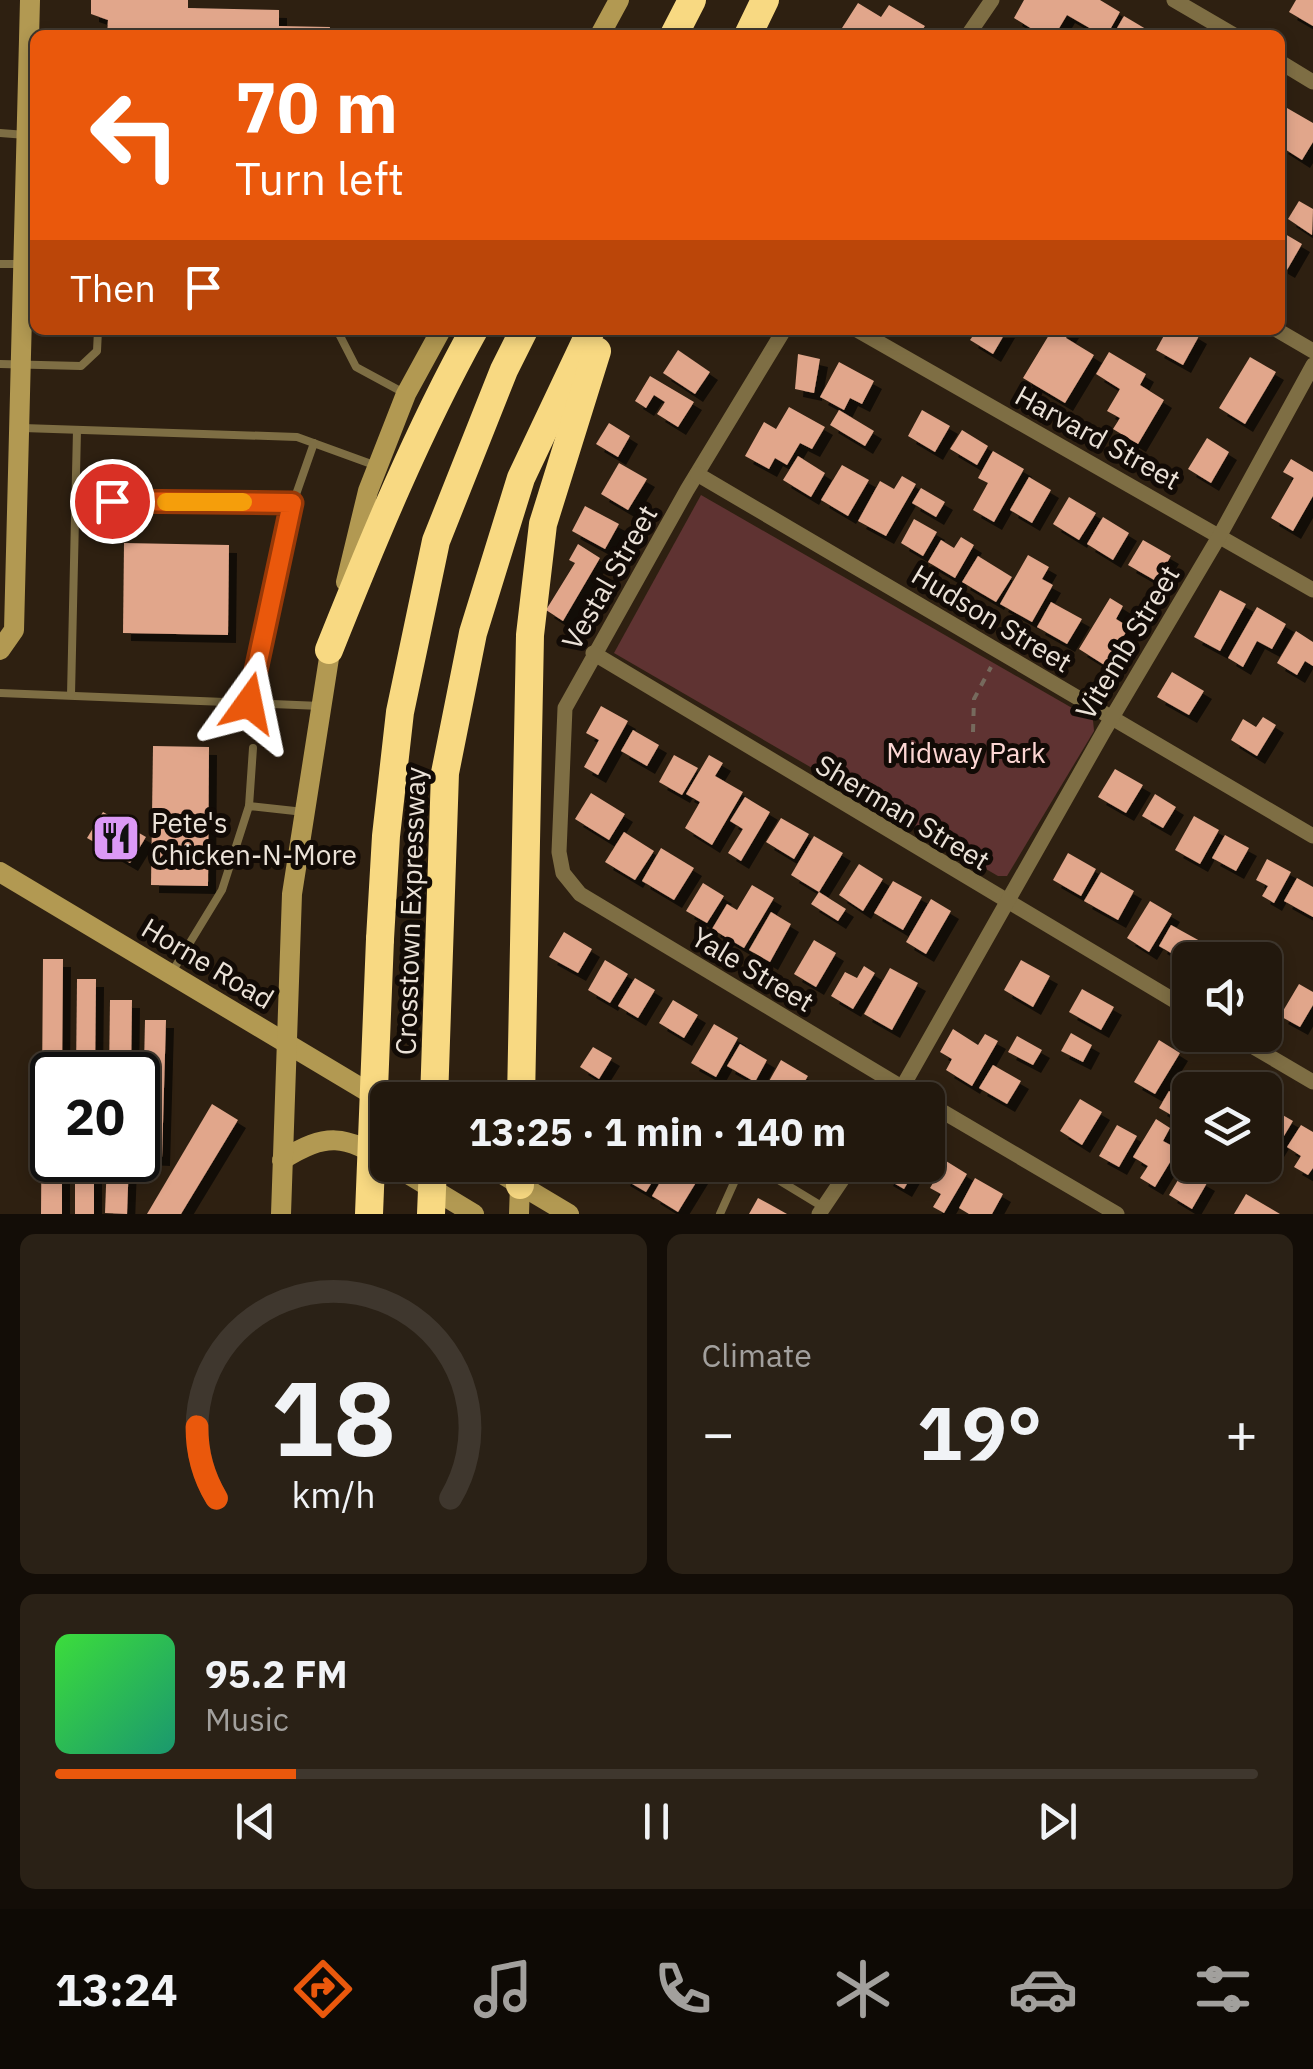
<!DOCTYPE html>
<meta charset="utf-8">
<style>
:root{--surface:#22180d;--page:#2a2116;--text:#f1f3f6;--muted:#a2a09d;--line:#3f372e;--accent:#ea580c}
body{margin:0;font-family:"IBM Plex Sans",sans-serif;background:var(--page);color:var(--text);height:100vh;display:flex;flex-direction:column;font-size:38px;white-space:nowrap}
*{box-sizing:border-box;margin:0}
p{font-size:32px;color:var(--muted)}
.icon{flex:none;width:55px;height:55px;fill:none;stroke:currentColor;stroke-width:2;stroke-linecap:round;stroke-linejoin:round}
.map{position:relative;height:1214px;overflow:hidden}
.panel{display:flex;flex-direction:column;gap:20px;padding:20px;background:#130d07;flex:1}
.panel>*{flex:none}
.hud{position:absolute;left:30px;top:30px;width:1255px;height:305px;border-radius:15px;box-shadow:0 5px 15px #0003,0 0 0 2px var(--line);background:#ea580c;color:#fff;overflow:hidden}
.buttons{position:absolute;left:1172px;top:942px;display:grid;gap:20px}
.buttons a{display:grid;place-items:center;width:110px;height:110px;border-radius:15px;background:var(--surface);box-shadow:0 5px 15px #0003,0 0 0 2px var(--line);font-size:50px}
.speed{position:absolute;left:30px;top:1052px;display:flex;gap:20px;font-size:50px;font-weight:700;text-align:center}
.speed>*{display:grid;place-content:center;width:130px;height:130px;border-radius:50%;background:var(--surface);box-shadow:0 5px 15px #0003,0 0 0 2px var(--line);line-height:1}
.speed .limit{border:5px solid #111;border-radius:15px;background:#fff;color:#111}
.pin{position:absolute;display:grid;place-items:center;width:85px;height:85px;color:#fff;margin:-42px;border:5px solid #fff;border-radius:50%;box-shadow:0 2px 10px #0007}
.me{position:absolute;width:110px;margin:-55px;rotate:12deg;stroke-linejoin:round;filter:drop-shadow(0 0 8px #0008)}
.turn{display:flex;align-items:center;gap:35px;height:210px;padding:0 40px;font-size:45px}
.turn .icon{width:130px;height:130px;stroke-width:2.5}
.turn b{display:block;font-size:70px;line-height:85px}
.then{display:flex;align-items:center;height:95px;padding:0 40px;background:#0003;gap:20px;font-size:38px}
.big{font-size:75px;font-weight:800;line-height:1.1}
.panel .card{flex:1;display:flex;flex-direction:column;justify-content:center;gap:15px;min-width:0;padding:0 35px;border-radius:15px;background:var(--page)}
.panel .dial{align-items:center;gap:0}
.dial svg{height:260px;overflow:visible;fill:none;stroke:var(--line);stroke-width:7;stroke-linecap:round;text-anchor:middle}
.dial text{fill:var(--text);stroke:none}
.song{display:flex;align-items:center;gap:30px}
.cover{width:120px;height:120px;border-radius:15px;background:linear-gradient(135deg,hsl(120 70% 55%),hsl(160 70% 35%))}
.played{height:10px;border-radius:5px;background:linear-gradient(90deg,var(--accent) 20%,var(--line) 20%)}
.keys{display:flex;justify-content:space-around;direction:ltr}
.heat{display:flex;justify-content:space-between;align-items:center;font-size:55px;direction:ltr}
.panel .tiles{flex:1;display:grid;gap:20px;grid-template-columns:1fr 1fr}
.card:last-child{grid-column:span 2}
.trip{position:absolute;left:370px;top:1082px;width:575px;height:100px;border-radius:15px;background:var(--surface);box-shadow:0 5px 15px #0003,0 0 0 2px var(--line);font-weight:800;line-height:100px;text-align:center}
.tab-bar{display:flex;height:160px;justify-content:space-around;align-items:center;background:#0e0a05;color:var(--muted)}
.tab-bar .icon{width:70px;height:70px}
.tab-bar .current{color:var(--accent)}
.tab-bar b{font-size:45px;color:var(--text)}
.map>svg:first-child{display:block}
.green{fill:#5f3332}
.building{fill:#e1a68b;filter:url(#shadow)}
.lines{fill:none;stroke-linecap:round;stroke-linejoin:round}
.path{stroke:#766a5d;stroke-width:4;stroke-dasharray:8 8;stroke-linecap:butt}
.lane{stroke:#7e6e44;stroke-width:8}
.street{stroke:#7e6e44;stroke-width:15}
.secondary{stroke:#b29952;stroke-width:20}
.highway{stroke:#f8d982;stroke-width:28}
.highway-bridge{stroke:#f8d982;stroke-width:28}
.route-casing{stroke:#983908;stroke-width:25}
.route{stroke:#ea580c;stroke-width:18}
.slow{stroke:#f59e0b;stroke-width:18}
.labels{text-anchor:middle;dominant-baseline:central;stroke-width:10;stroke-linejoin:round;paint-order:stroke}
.street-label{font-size:28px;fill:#ebe2d8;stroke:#120b06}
.park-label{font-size:28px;fill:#fdd7d4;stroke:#120b06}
.poi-label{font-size:28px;fill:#ebe2d8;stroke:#120b06;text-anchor:start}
</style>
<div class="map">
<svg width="1313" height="1214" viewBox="0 0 1313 1214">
<defs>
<filter id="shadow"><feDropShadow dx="8" dy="8" stdDeviation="0" flood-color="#0009"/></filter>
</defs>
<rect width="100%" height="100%" fill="#2e2011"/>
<polygon class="green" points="701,495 1093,720 1094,731 1007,876 998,876 614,653"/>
<g class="building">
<polygon points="91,0 188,0 188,8 279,10 279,26 330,27 329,35 107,35 108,20 91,14"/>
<polygon points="1024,0 1100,0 1120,12 1107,35 1090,35 1093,30 1067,15 1055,35 1042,35 1014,18"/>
<polygon points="1296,0 1313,0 1313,26 1289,12"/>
<polygon points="858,3 881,17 889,5 925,26 919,35 853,35 842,28"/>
<polygon points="1124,16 1156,35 1113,35"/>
<polygon points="1287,108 1313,123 1313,142 1302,160 1280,146 1286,136 1280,132 1280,119"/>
<polygon points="1299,201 1313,209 1312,235 1288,219"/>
<polygon points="1280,231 1302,244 1287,270 1280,266"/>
<polygon points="977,330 1007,330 993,354 970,340"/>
<polygon points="1052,330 1071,330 1066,338 1094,355 1065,403 1023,378"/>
<polygon points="1167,330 1189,330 1199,336 1183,365 1156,350"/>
<polygon points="678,350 710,372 695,394 663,373"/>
<polygon points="1109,352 1146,374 1140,385 1164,400 1138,444 1113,429 1120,418 1107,411 1120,389 1096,374"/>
<polygon points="798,354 820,359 814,393 795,389"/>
<polygon points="1250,357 1276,372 1245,424 1219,408"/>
<polygon points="839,362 874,381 862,404 850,398 844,410 820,397"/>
<polygon points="650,376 694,402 678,427 657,414 665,402 654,395 646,408 635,401"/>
<polygon points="789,407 825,427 812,449 800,443 787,465 775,458 769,469 745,456 764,422 776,429"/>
<polygon points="839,410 874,431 865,446 830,425"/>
<polygon points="922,410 950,426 935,452 908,436"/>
<polygon points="609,423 630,436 618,457 596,444"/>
<polygon points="962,430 988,446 977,465 950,449"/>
<polygon points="1207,438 1229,452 1211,483 1188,469"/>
<polygon points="993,451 1024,469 994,522 973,510 988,483 978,478"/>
<polygon points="798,456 825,473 811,497 783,480"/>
<polygon points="1291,459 1313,472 1313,496 1293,531 1271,518 1294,478 1283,472"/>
<polygon points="619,463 647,479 628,510 601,494"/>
<polygon points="842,465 869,480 848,516 821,500"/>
<polygon points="902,476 916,484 886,536 858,521 880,481 894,489"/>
<polygon points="1029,477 1051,490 1032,523 1010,510"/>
<polygon points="921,488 945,502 936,517 912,503"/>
<polygon points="1069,497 1096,513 1079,540 1053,524"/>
<polygon points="585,506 619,524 605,549 572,531"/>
<polygon points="1103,517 1129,533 1113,560 1087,544"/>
<polygon points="914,519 937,532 923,556 901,543"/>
<polygon points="961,537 974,545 955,578 928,562 941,540 954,548"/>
<polygon points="1143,540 1171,556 1156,581 1128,565"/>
<polygon points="124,543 229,545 228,635 123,633"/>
<polygon points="578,544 600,558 563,621 546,610 575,563 569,560"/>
<polygon points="1028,555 1049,567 1042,579 1053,585 1032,622 1000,604"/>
<polygon points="978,556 1012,577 996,602 962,582"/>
<polygon points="1220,590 1246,604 1220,651 1194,637"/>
<polygon points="1110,598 1123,606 1116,619 1129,627 1106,666 1079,649"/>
<polygon points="1051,602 1082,619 1067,644 1037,627"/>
<polygon points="1257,607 1286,624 1272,649 1257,641 1243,667 1228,658"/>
<polygon points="1296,631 1313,642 1313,666 1305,661 1297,675 1277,663"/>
<polygon points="1172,672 1204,691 1189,715 1157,697"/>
<polygon points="601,706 628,721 598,775 584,767 599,740 586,733"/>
<polygon points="1263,717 1276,725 1257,756 1231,740 1243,719 1256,727"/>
<polygon points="633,730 659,745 647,766 621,751"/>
<polygon points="153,746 209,747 208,886 151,885"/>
<polygon points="674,755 698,768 682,795 659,782"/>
<polygon points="709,755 723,763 715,776 743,792 712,845 685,828 700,802 686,794"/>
<polygon points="1115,769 1143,785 1126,813 1098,797"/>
<polygon points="591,793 625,814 609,840 575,819"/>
<polygon points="1155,794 1176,807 1163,828 1142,816"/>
<polygon points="745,797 770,812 741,861 728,853 743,829 730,821"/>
<polygon points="103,812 146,837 130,863 87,838"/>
<polygon points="1194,816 1219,830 1200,864 1175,850"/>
<polygon points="781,818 809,834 794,859 766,842"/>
<polygon points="624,832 654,851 635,880 605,862"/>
<polygon points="1225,835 1249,848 1236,871 1212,858"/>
<polygon points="814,836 843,853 819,892 791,875"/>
<polygon points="661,848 694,868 674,900 642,881"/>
<polygon points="1068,853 1096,869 1081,896 1053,880"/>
<polygon points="1267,859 1291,872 1274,903 1262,896 1268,886 1256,880"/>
<polygon points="859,864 883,879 863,911 839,895"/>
<polygon points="1101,872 1134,891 1118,920 1084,901"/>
<polygon points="1297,878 1313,887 1313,917 1284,901"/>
<polygon points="893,881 922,897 903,930 874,913"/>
<polygon points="703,883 724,896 707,923 686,911"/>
<polygon points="752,885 774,898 744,948 712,929 727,904 737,910"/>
<polygon points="819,892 846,909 838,921 811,904"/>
<polygon points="931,899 951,911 926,954 906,942"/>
<polygon points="1150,901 1172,914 1149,952 1127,938"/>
<polygon points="771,912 791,924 770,962 749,950"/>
<polygon points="1171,925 1200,941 1188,963 1159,946"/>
<polygon points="564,932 592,949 578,973 549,957"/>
<polygon points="814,940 836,953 816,987 794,974"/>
<polygon points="1220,945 1245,960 1210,960"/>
<polygon points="43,959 63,959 62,1075 52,1075 52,1160 62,1160 62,1214 41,1214"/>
<polygon points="605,960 628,974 610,1003 588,990"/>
<polygon points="1021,960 1050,976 1033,1007 1004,990"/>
<polygon points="864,966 875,973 853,1009 831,996 845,972 857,978"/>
<polygon points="890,968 918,983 892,1030 864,1014"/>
<polygon points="635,978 655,990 638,1018 618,1006"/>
<polygon points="77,979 96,979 95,1075 76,1075"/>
<polygon points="1299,984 1313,992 1313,1005 1300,1027 1280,1016"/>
<polygon points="1082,989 1114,1007 1101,1030 1069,1012"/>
<polygon points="110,1000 132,1000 131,1075 109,1075"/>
<polygon points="673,1000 698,1015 684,1038 659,1023"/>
<polygon points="145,1020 166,1020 162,1158 142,1157"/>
<polygon points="714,1024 738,1038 716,1077 691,1063"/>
<polygon points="953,1029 978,1045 985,1034 998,1041 972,1086 946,1070 952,1059 940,1052"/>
<polygon points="1071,1033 1092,1045 1083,1062 1061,1051"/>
<polygon points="1017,1036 1042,1050 1033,1065 1008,1052"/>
<polygon points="1159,1040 1180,1053 1155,1094 1134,1082"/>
<polygon points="740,1044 767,1060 755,1082 727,1066"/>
<polygon points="593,1047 612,1058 599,1079 580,1067"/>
<polygon points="781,1060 808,1076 794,1099 768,1083"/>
<polygon points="993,1065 1021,1081 1007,1104 979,1088"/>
<polygon points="1169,1091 1190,1103 1187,1124 1159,1108"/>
<polygon points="1080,1099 1102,1112 1082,1145 1060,1131"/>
<polygon points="212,1104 238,1120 181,1214 147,1214"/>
<polygon points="1267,1106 1293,1121 1264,1169 1257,1165 1265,1165"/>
<polygon points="1156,1119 1170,1128 1163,1141 1178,1149 1155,1187 1140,1178 1148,1166 1133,1157"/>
<polygon points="1117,1125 1137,1136 1119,1167 1099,1156"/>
<polygon points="1301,1125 1313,1132 1313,1168 1308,1175 1294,1167 1301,1156 1287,1147"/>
<rect x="75" y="1160" width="19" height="54"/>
<polygon points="107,1160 129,1160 127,1214 105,1213"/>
<polygon points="946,1161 967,1174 944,1213 933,1207 941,1194 930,1188"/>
<polygon points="630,1165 649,1165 659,1171 646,1192 622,1178"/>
<polygon points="670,1165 682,1165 700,1176 678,1212 652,1196"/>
<polygon points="893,1165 918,1165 904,1189 885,1178"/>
<polygon points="1184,1170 1207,1183 1192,1209 1169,1195"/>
<polygon points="975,1178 1003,1194 992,1214 969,1214 959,1208"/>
<polygon points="1246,1194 1280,1214 1234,1214"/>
<polygon points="758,1198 771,1205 787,1214 749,1214"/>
</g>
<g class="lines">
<polyline class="path" points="973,732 974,699 991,667"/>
<g class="lane">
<polyline points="0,133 26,135"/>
<polyline points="0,264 20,264"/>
<polyline points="337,330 356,367 406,394"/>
<polyline points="0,364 81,366 97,351 98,330"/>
<polyline points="23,428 297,437 374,465"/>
<polyline points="75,501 293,503"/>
<polyline points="0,693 321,706"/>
<polyline points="71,695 77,430"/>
<polyline points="249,703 293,503 314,443"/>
<polyline points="249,806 253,748"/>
<polyline points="172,972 222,890 249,806 304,812"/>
<polyline points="720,1214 737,1176 748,1167 772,1176 823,1207"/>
</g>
<g class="street">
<polyline points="1174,0 1234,35"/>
<polyline points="968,35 992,0"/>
<polyline points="1280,62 1313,82"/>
<polyline points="784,330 687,490 565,708 559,852 563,873 580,894 923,1100"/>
<polyline points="857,330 1313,590"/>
<polyline points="1277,330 1313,351"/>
<polyline points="697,474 1313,836"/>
<polyline points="593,653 1190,1010"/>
<polyline points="1233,1035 1313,1082"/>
<polyline points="895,1100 1104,731 1220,535 1313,365"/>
<polyline points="928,1103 1117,1214"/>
<polyline points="819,1214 852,1165"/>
</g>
<g class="secondary">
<polyline points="600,35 619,0"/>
<polyline points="346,582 368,491 406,394 441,330"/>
<polyline points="0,650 14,630 30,0"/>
<polyline points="0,872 388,1104"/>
<path d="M282,1160C327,1132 344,1135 388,1162"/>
<polyline points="393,1165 474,1214"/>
<polyline points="487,1165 569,1214"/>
<polyline points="281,1214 292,894 332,639"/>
<polyline points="519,1214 520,1185"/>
</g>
<g class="highway">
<polyline points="674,35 692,0"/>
<polyline points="748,35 765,0"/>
<path d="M329,650C373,540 417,433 474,330"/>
<polyline points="380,939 386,836 400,712 436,541 504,370 524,330"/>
<polyline points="434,1100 445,773 473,633 521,478 591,330"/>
<polyline points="521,1100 530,635 543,524 597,351"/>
<polyline points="520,1185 520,1165"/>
</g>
<g class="highway-bridge">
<polyline points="369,1214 380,939"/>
<polyline points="431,1214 433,1165"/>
</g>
</g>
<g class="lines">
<g class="route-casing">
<polyline id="route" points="112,501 292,503 249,703"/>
</g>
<use href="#route" class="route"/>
<polyline class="slow" points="166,502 243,502"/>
</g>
<defs>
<g id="restaurant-square" transform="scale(2.5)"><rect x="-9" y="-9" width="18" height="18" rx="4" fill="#db99f6" stroke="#120b06"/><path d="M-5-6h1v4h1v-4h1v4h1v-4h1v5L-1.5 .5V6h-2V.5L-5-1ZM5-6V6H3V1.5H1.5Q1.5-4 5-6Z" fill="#111"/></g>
</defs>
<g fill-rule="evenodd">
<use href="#restaurant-square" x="116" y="838"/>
</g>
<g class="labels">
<g class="street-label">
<text transform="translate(1098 437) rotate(29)">Harvard Street</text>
<text transform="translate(609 577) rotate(-60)">Vestal Street</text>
<text transform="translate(992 618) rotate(31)">Hudson Street</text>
<text transform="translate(1127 642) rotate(-59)">Vitemb Street</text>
<text transform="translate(903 812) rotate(31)">Sherman Street</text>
<text transform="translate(410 911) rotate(-88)">Crosstown Expressway</text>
<text transform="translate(208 963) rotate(31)">Horne Road</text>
<text transform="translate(753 969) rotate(31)">Yale Street</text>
</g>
<g class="park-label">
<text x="966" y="752">Midway Park</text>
</g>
<g class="poi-label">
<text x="151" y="822">Pete's<tspan x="151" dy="32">Chicken-N-More</tspan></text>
</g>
</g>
</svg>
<div class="buttons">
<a><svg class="icon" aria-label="sound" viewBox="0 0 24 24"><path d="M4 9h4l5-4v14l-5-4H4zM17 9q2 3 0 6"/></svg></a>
<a><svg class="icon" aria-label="layers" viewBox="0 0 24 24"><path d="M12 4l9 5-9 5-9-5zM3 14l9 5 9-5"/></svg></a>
</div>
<div class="speed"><div class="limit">20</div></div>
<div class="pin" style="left:112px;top:501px;background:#d93025"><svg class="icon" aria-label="arrive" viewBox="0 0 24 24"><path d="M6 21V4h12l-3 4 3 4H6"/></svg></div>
<svg class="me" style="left:249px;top:703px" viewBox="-20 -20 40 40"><path d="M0-17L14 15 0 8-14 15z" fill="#ea580c" stroke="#fff" stroke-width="4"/></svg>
<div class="trip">13:25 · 1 min · 140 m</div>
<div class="hud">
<div class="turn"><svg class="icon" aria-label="left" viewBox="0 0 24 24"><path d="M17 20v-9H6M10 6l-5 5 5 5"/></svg><div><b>70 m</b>Turn left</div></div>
<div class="then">Then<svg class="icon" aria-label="arrive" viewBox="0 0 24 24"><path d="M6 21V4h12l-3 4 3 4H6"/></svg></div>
</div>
</div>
<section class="panel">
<div class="tiles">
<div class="card dial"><svg viewBox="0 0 100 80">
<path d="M14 69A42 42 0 1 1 86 69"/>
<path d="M14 69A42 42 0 0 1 8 47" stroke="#ea580c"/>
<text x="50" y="56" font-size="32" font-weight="700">18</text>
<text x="50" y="72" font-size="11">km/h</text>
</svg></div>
<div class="card"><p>Climate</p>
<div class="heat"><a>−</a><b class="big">19°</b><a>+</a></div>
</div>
<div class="card">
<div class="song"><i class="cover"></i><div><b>95.2 FM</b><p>Music</p></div></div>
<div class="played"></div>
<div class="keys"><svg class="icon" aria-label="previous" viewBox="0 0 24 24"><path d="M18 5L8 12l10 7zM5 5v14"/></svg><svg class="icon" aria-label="pause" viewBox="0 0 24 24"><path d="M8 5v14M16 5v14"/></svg><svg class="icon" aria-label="next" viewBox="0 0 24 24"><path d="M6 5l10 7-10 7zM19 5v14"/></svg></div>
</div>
</div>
</section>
<nav class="tab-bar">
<b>13:24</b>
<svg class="icon current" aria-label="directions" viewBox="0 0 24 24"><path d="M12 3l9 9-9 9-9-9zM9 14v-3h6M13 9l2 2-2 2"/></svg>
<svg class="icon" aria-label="music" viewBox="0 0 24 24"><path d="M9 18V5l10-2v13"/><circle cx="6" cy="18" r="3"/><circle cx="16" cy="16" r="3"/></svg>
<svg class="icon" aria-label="phone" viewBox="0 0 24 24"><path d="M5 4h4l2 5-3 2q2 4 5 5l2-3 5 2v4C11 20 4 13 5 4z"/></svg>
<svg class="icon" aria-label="climate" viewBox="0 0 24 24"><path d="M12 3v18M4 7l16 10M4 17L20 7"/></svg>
<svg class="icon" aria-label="car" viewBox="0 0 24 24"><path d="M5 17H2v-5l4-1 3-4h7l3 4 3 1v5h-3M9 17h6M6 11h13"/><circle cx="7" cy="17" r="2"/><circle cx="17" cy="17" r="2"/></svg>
<svg class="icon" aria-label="filters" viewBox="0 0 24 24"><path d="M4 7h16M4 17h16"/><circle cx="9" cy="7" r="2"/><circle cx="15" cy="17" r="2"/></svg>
</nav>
